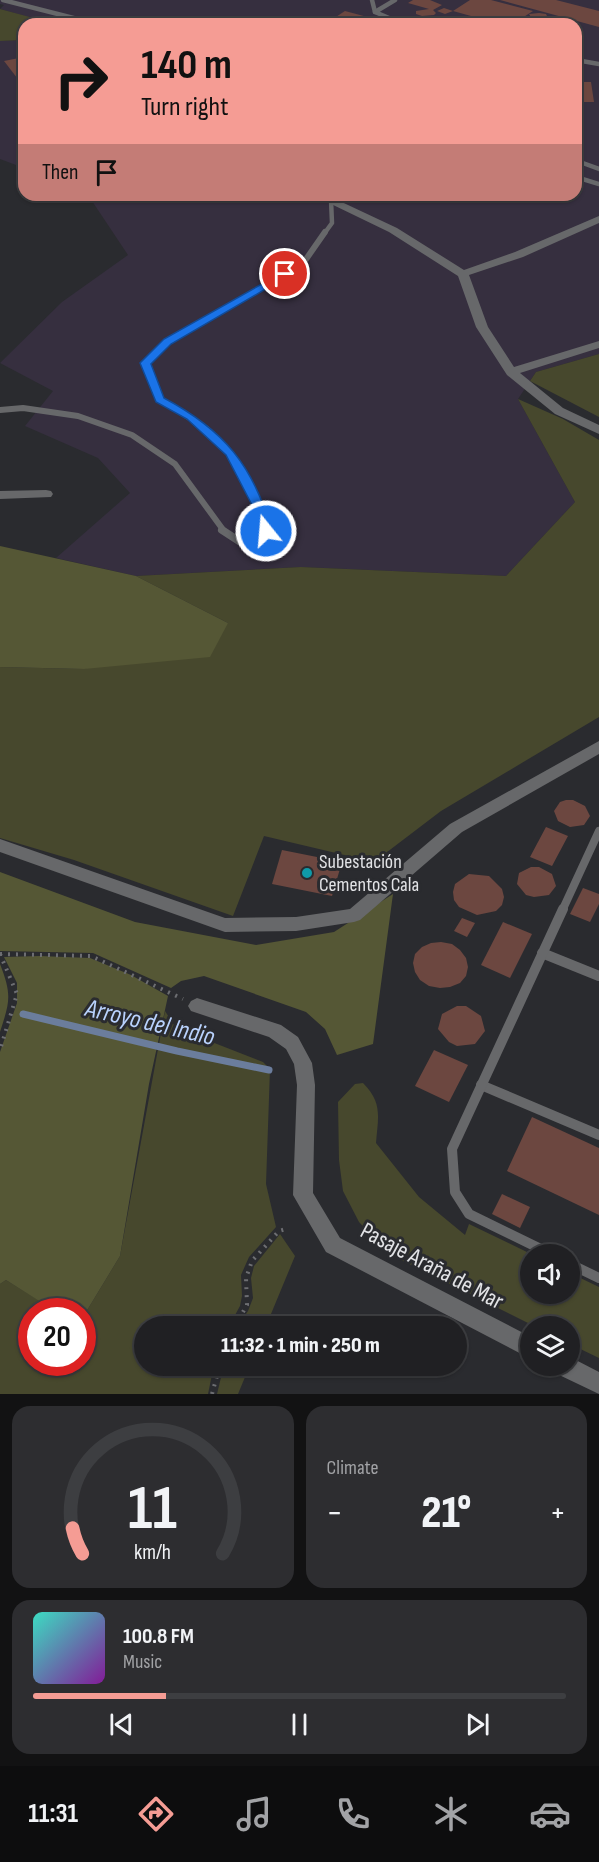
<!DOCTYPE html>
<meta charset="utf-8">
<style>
:root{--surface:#202023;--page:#2d2d30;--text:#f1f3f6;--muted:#a2a3a6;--line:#3d3e41;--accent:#f59c94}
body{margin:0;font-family:"Sofia Sans Condensed",sans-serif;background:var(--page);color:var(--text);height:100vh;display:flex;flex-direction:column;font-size:22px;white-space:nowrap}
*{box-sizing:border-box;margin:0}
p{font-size:20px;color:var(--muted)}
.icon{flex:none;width:33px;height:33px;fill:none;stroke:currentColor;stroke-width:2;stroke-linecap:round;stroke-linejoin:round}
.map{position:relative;height:1394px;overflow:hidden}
.drawer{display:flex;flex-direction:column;gap:12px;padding:12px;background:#121213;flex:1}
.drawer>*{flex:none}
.top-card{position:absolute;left:18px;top:18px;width:564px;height:183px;border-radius:18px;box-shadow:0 2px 4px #0004,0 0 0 2px var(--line);background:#f59c94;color:#111;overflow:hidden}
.buttons{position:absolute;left:520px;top:1244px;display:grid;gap:12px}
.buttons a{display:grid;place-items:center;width:60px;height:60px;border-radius:50%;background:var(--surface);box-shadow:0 2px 4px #0004,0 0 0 2px var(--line);font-size:30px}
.speed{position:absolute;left:18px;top:1298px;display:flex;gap:12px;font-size:30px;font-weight:700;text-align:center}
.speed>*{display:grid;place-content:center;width:78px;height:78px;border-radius:50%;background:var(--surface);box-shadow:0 2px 4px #0004,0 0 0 2px var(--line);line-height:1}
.speed .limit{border:9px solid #d22;background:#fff;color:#111}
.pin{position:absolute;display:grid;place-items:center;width:51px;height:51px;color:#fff;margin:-26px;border:3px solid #fff;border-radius:50%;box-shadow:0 2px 6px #0007}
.me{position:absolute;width:66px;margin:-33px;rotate:343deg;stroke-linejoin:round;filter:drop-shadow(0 0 4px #0008)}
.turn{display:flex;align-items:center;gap:21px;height:126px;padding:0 24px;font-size:27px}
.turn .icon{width:78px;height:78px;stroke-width:2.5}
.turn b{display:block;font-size:42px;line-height:51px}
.then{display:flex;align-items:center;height:57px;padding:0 24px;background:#0003;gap:12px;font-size:22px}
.big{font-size:45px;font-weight:800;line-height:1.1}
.drawer .widget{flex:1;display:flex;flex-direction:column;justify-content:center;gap:9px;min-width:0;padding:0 21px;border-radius:18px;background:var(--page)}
.drawer .dial{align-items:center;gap:0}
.dial svg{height:156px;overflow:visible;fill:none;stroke:var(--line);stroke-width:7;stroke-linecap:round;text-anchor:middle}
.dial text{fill:var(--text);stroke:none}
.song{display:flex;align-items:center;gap:18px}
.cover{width:72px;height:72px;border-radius:9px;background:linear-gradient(135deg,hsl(170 70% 55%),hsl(290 70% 35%))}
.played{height:6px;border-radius:3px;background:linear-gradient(90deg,var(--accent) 25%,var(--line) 25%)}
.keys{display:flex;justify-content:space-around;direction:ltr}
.heat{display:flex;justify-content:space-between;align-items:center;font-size:33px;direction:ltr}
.drawer .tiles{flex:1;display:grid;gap:12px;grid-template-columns:1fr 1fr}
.widget:last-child{grid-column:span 2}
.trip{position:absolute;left:134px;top:1316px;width:333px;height:60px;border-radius:30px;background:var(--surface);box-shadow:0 2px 4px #0004,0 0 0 2px var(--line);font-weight:800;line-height:60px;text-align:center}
.tabs{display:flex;height:96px;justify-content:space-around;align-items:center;background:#0d0d0e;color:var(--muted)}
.tabs .icon{width:42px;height:42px}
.tabs .on{color:var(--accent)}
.tabs b{font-size:27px;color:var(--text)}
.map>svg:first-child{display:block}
.industrial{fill:#362f3f}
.green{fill:#47482d}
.forest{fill:#555735}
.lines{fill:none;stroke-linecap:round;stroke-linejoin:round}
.stream{stroke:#6b7d9c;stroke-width:7}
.building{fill:#6c4740}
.path{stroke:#6d6e72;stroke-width:4;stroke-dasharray:2 6;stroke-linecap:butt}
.service-far3{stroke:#67686a;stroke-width:4.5}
.service-far2{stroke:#67686a;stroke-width:6}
.service-far1{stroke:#67686a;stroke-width:8}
.service{stroke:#67686a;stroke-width:10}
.minor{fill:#67686a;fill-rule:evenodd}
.route{fill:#1a73e8;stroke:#114b97;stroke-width:1.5}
.culture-dot{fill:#0f9aa8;stroke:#2a2b2f;stroke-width:2}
.labels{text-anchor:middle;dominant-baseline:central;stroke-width:6;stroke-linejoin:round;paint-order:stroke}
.poi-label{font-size:20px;fill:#e2e3e6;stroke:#2a2b2f;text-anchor:start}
.near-street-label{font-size:24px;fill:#e2e3e6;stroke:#2a2b2f}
.near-water-label{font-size:26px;font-style:italic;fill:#b9d2fd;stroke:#2a2b2f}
</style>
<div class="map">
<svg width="599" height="1394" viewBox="0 0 599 1394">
<rect width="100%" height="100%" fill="#2a2b2f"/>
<g class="industrial">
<polygon points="0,0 599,0 599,354 536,372 518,399 575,502 506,576 301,567 136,576 56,558 130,493 98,458 25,426 53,391 0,363 62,302 128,255 88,195 576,195 576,24 53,24 0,9 4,5 0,4"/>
<polygon points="24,40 24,168 0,159 0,41"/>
</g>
<g class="green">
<polygon points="0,9 52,23 53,24 24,24 24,40 0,41"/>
<polygon points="599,354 599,417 530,381 536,372"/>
<polygon points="518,399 563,419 599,440 599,717 441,811 374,862 264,836 233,916 74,860 0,838 0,667 84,669 228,623 136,576 301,567 506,576 575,502"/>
<polygon points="165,1011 176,1028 263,1062 270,1069 266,1184 276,1227 249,1257 241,1275 242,1296 240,1306 229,1326 144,1326 144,1365 214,1365 208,1394 0,1394 0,1284 6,1280 45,1304 46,1311 32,1311 32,1362 82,1362 83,1317 120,1256"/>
<path d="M363,1083C383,1103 378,1117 376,1143L419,1197L465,1235L469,1224L531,1254V1293H570V1273L599,1287V1358L570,1344V1326H534L389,1254L359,1222L343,1191L339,1160L338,1102L355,1084Z"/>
<polygon points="280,1234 295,1256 266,1326 238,1326 248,1311 253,1298 251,1278 254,1266"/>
<polygon points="224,1365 250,1365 238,1394 217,1394"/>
</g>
<g class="forest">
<polygon points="0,546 136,576 228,623 210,657 84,669 0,667"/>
<polygon points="0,872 135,922 256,945 334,932 393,894 373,1044 337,1055 325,1029 306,1012 204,976 181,981 171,988 93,953 0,951"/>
<polygon points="40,956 90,958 131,975 168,996 149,1084 120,1256 83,1317 82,1311 46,1311 44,1304 6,1280 0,1284 0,1052 17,1003 17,983 4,957"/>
<path d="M0,964C12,995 10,1001 0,1032Z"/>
</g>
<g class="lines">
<polyline class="stream" points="23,1014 177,1051 269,1070"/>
</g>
<g class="building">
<polygon points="413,0 430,0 442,5 433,10 436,13 434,15 422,16 416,14 416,11 429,9 408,3"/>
<polygon points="470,0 491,0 533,11 516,22 519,24 496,23 453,11 445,14 437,11 444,8 453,11"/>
<polygon points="500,0 556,0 599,11 599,27"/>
<polygon points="345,11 390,23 390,24 325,24"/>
<polygon points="539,13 546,14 548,18 535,20 542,22 539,24 520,22 526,18 532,19 529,14"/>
<polygon points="557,18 566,18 571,23 551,23 551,20"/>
<polygon points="24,57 24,87 4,61"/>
<polygon points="579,82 591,82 594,102 577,102 576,85 579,85"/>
<polygon points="566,800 573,800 585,806 590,816 584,825 570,827 558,821 554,811 560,802"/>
<polygon points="546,827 568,836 552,866 530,857"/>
<polygon points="282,850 342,862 332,896 272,884"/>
<polygon points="531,867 539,867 552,874 556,886 549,895 534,897 526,895 517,884 519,873"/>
<polygon points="469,874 489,876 502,889 504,897 502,905 496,911 477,915 459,907 454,900 453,892 455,884"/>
<polygon points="583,888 599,894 599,904 590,922 570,914"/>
<polygon points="462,918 475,923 467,937 454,931"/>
<polygon points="503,922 532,934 510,978 481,965"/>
<polygon points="441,942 452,944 460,950 466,958 468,967 466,976 460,983 450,987 440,988 429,986 420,980 415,972 413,963 415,954 422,947 431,943"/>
<polygon points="457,1006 466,1006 481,1016 485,1031 475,1044 457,1046 449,1042 438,1029 442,1014"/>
<polygon points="434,1050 468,1065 449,1102 415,1086"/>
<polygon points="532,1117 599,1148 599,1215 507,1171"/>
<polygon points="502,1194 530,1207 520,1228 492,1214"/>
</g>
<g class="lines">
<g class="path">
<polyline points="0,954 91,956 183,999"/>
<polyline points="0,954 17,994 0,1050"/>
<polyline points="235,1326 247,1305 246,1278 252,1261 279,1231 289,1228"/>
<polyline points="212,1394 220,1365"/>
</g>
<g class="service-far3">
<polyline points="3,0 97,24"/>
<polyline points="372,0 375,12"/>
<polyline points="395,0 375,12 403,24"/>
<polyline points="576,60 599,64"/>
<polyline points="576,132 580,162 599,169"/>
<polyline points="576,177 599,184"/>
<polyline points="322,195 331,200 332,223 324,234"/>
</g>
<g class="service-far2">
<polyline points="0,410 23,408 78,416 132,435 175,464 224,531"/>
<polyline points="266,531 252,490 231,453 207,429 160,399 146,363 168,342 302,265 325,232"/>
</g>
<g class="service-far1">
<polyline points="222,530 242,543 266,530"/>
<polyline points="562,911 599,831"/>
</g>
<g class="service">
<polyline points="542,953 599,976"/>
<polyline points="481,1085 599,1135"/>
<polyline points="551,1254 469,1214 455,1192 452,1149 563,909"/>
<polyline points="570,1264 599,1278"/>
</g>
<g class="minor">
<polygon points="331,197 397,228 464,270 515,252 599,216 599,223 523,257 469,275 488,327 514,367 599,341 599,348 520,373 563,408 599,425 599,434 555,414 507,375 476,327 458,276 389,232 327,202 326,200"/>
<polygon points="46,490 51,491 53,494 51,497 0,499 0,491"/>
<polygon points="599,741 599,754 462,832 360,920 354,922 296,931 225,932 0,852 0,839 225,918 296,917 350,909 450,824"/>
<polygon points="197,998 281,1025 298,1037 312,1063 315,1085 313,1193 340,1238 531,1337 531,1359 326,1252 293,1195 297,1085 294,1064 286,1049 269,1037 191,1011 188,1006 191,1001"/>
<polygon points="570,1357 599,1372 599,1394 555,1373 552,1365 570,1365"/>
</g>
</g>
<path class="route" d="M285,271L290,274L288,276L171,344L151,364L164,398C224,430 253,465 272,531L266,535L260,531L252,505L226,455L187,419L156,402L140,363L164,339Z"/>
<circle class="culture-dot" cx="307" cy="873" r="6"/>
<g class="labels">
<g class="poi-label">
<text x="319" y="862">Subestación<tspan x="319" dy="23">Cementos Cala</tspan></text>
</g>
<g class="near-street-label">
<text transform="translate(432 1266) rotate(28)">Pasaje Araña de Mar</text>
</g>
<g class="near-water-label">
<text transform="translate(150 1023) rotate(13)">Arroyo del Indio</text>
</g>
</g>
</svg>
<div class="buttons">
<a><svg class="icon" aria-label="sound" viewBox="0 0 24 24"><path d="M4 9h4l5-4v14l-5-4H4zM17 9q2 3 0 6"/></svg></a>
<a><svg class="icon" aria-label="layers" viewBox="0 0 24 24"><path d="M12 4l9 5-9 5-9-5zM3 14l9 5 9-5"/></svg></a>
</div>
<div class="speed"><div class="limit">20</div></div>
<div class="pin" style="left:285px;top:274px;background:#d93025"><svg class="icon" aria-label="arrive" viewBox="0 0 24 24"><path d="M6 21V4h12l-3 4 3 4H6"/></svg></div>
<svg class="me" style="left:266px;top:531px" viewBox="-20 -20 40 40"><circle r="17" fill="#1a73e8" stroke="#fff" stroke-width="3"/><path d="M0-11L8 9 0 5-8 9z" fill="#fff"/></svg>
<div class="trip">11:32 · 1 min · 250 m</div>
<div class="top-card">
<div class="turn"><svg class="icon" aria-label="right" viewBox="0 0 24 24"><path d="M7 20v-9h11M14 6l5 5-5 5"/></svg><div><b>140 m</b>Turn right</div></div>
<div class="then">Then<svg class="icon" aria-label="arrive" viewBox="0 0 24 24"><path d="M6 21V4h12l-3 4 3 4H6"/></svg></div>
</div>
</div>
<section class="drawer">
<div class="tiles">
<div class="widget dial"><svg viewBox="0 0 100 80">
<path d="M14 69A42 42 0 1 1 86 69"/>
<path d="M14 69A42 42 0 0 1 9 56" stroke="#f59c94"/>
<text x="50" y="56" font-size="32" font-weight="700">11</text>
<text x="50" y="72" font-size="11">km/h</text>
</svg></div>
<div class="widget"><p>Climate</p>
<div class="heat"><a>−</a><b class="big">21°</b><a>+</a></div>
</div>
<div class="widget">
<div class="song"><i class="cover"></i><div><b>100.8 FM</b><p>Music</p></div></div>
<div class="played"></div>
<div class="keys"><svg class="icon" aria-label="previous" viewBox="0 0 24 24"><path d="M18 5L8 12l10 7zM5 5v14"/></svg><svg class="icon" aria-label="pause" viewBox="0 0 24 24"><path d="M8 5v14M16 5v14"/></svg><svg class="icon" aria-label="next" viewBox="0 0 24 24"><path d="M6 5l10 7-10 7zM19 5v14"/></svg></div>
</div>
</div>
</section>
<nav class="tabs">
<b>11:31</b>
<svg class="icon on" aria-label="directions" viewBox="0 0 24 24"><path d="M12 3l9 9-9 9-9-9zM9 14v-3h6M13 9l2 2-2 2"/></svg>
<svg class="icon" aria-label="music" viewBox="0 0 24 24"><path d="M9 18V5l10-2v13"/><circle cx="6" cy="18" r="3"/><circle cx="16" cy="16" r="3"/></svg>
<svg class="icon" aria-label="phone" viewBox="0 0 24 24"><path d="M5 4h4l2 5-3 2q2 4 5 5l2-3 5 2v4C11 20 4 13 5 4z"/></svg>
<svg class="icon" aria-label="climate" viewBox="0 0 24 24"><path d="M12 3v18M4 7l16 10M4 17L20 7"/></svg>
<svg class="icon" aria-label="car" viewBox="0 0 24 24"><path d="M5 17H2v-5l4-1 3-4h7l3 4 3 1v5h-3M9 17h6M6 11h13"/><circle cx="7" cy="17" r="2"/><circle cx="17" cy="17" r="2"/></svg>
</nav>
